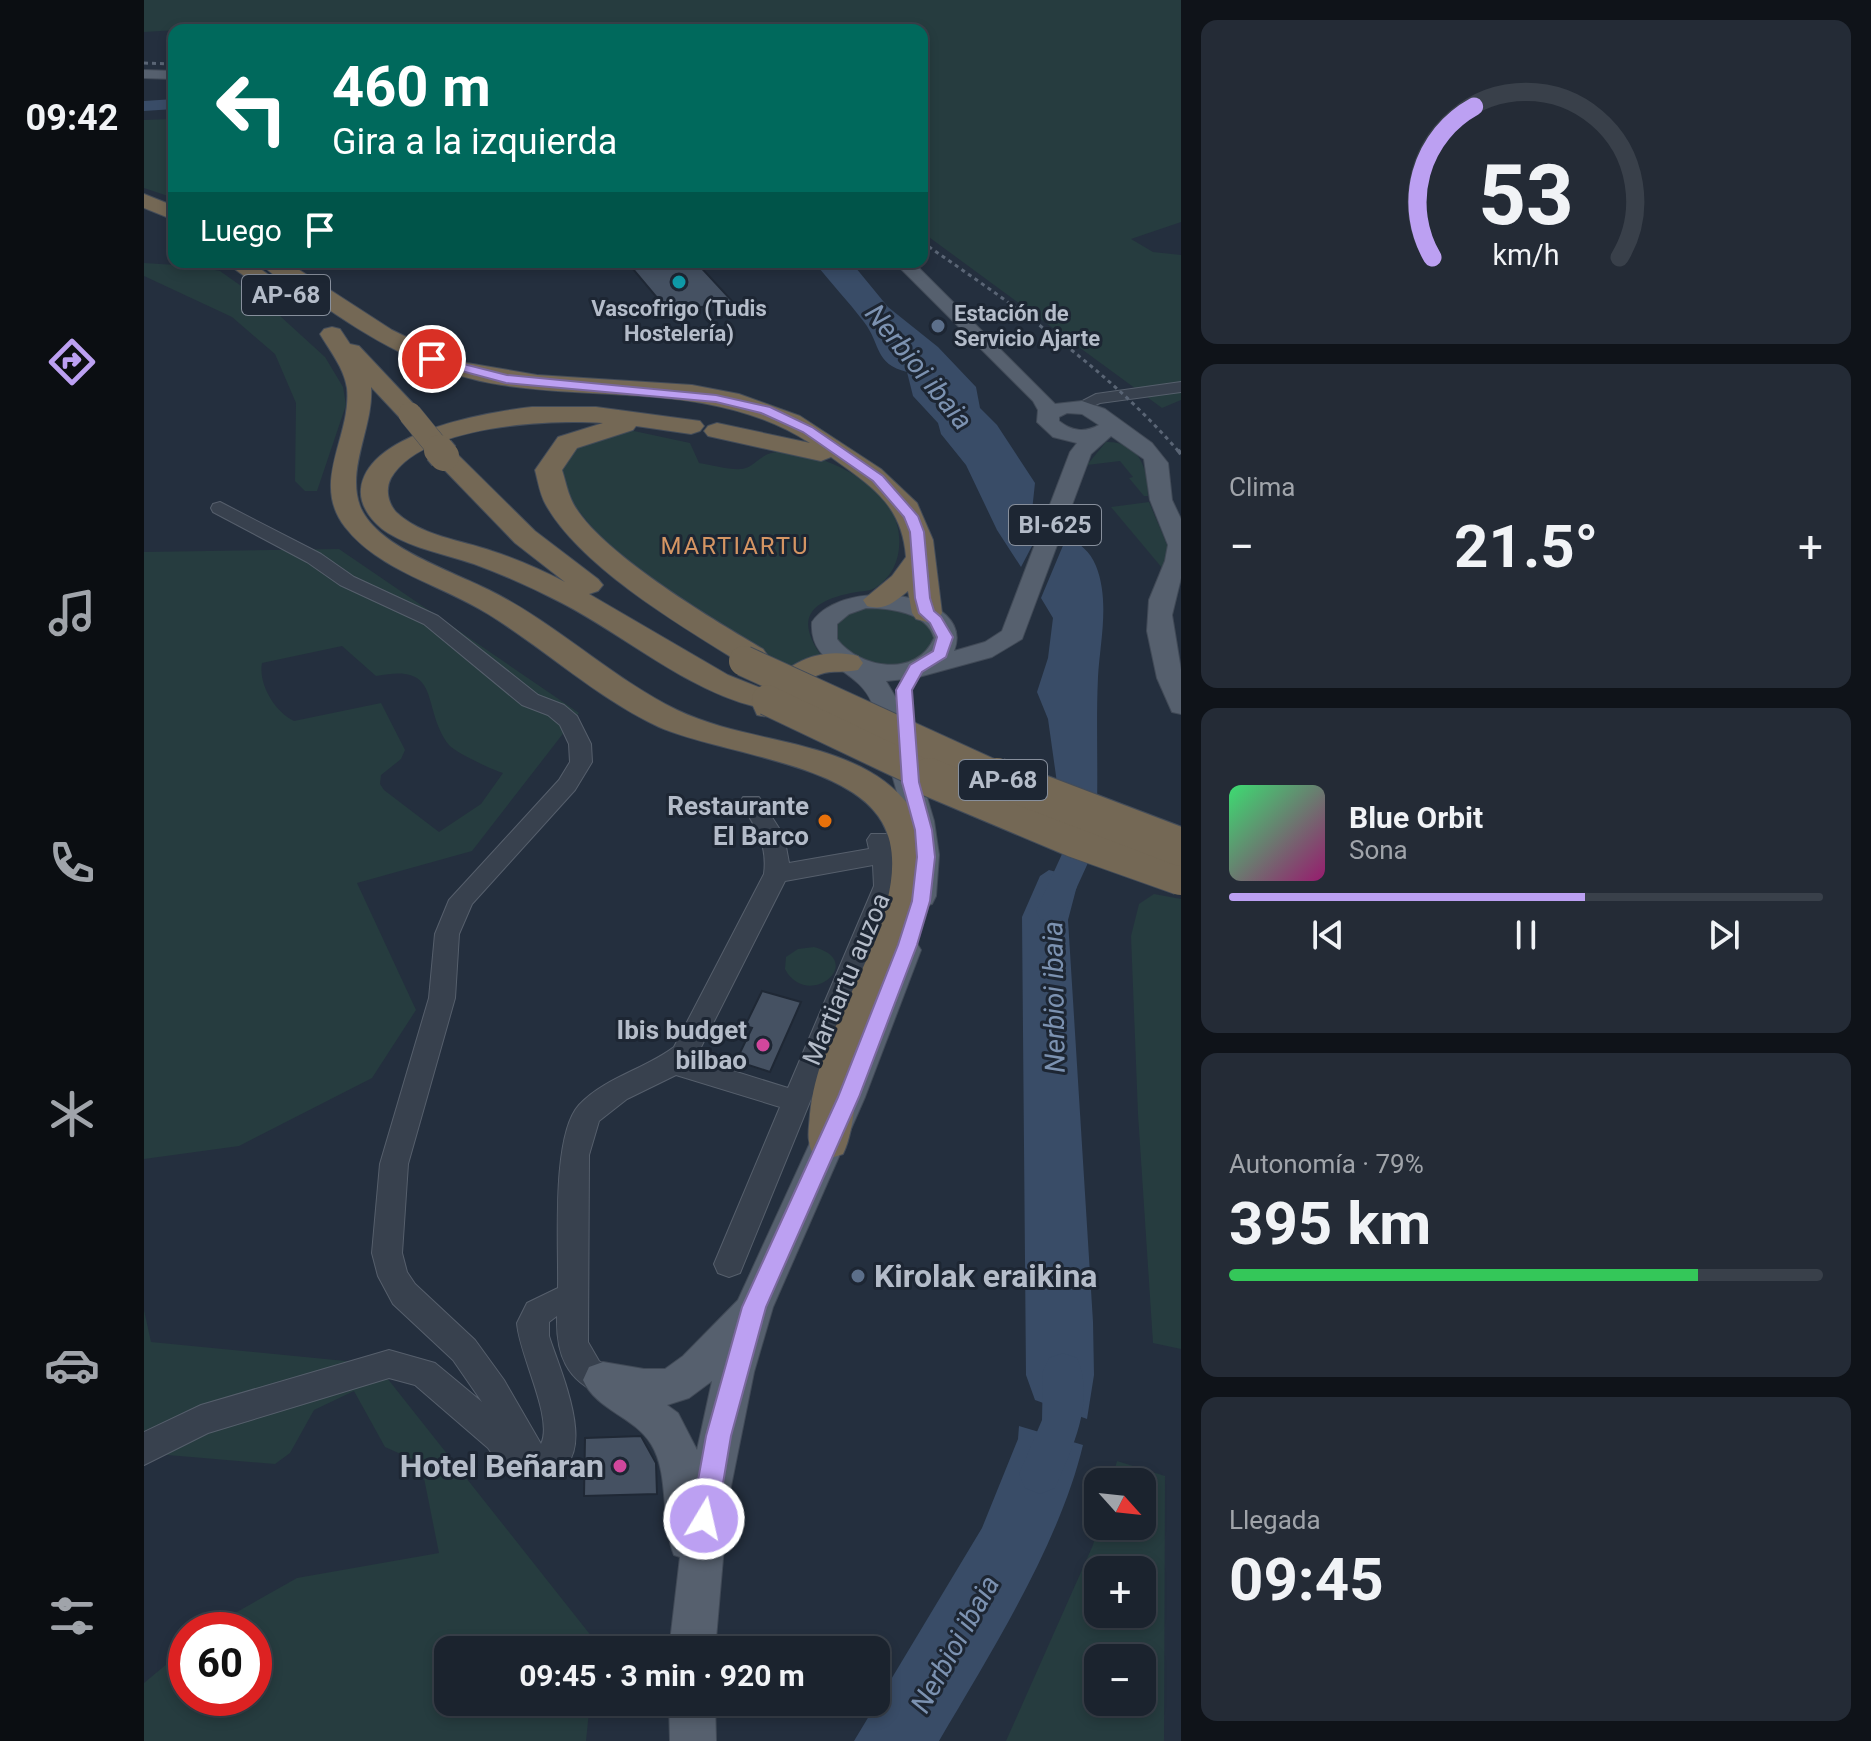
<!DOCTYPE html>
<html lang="es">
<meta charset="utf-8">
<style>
:root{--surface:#1b232e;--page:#242b36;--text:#f1f3f6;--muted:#a0a4aa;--line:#39404a;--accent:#bca0f2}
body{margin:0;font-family:Roboto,sans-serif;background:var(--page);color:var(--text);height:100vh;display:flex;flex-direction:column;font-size:30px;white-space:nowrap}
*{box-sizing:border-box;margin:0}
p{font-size:26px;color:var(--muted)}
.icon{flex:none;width:44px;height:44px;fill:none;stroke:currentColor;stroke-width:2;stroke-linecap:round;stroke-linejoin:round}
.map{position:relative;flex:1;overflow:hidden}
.drawer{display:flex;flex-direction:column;gap:20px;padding:20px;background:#0f1319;width:690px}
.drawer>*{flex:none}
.hud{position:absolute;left:24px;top:24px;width:760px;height:244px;border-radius:16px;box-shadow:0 4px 12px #0003,0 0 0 2px var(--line);background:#00695c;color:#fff;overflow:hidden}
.needle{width:52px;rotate:117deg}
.controls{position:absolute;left:940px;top:1468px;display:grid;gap:16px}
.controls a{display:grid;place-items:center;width:72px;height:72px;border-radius:16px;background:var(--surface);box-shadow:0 4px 12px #0003,0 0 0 2px var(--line);font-size:40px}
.speed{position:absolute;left:24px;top:1612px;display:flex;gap:16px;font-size:40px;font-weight:700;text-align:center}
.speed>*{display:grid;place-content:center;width:104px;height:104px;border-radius:50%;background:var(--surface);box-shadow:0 4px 12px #0003,0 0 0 2px var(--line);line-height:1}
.speed .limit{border:12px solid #d22;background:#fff;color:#111}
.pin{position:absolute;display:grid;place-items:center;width:68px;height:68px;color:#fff;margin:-34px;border:4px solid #fff;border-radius:50%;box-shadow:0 2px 8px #0007}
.me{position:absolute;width:88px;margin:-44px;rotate:9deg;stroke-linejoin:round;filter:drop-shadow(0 0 6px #0008)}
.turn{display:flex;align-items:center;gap:28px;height:168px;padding:0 32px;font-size:36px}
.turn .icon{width:104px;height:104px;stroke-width:2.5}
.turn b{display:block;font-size:56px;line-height:68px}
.then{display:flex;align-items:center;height:76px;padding:0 32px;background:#0003;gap:16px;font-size:30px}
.big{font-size:60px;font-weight:700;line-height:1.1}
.drawer .card{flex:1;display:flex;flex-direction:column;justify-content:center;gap:12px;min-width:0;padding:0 28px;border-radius:16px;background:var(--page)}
.drawer .dial{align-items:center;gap:0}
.dial svg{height:208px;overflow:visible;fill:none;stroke:var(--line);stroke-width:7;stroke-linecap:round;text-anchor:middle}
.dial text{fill:var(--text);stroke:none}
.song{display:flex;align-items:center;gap:24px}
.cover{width:96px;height:96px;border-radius:12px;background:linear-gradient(135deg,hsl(140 70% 55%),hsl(320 70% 35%))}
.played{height:8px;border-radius:4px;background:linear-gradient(90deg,var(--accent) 60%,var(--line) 60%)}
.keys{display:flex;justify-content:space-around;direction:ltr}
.heat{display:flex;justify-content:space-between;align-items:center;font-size:44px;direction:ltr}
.charge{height:12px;border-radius:6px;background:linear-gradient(90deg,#34c759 79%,var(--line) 0)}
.trip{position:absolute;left:290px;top:1636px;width:456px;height:80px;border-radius:16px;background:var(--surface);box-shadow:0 4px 12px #0003,0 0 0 2px var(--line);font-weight:700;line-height:80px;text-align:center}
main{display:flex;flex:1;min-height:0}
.tabs{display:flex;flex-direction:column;width:144px;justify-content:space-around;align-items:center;background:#0b0e12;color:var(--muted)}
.tabs .icon{width:56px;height:56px}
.tabs .current{color:var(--accent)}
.tabs b{font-size:36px;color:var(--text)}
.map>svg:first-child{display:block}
.green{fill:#263c3f;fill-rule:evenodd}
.water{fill:#394c67}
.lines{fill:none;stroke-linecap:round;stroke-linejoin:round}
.river{fill:#394c67;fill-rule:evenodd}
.building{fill:#455162;stroke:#1f2835;stroke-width:2}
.minor-casing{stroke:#565f6c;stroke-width:2}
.major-casing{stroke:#414a57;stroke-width:2}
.highway-casing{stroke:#434c59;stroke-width:2}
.minor{fill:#38414e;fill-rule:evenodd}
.major{fill:#56606e;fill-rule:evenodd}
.highway{fill:#746855;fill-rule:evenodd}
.rail-far1{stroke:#5a6575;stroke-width:3;stroke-dasharray:4 4;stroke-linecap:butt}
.rail{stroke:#5a6575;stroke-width:4;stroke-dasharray:7 7;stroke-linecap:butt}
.highway-bridge-far2-casing{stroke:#434c59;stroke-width:24;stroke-linecap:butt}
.highway-bridge-far1-casing{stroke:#434c59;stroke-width:32;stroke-linecap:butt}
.highway-bridge-casing{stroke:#434c59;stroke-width:40;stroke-linecap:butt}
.highway-bridge-far2{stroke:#746855;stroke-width:23}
.highway-bridge-far1{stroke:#746855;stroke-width:30}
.highway-bridge{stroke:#746855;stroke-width:38}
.route{fill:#bca0f2;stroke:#7a689d;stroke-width:2}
.culture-dot{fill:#0f9aa8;stroke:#1d2633;stroke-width:3}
.service-dot{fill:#5c6f8a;stroke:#1d2633;stroke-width:3}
.food-dot{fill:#e8710a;stroke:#1d2633;stroke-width:3}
.hotel-dot{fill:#d1479c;stroke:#1d2633;stroke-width:3}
.labels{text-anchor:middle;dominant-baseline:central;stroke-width:6;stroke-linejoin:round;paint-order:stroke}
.far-poi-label{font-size:22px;font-weight:bold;fill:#b4bcc9;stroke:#1d2633}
.shield{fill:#1d2633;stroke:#878f9c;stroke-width:2}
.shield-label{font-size:24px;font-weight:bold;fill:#b4bcc9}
.far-neighbourhood-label{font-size:24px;letter-spacing:2px;fill:#d59563;stroke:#1d2633}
.poi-label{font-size:26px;font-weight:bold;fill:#b4bcc9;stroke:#1d2633;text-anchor:end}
.street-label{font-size:26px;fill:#b4bcc9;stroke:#1d2633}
.water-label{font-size:28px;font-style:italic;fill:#7c92b1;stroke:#1d2633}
.near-poi-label{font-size:32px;font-weight:bold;fill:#b4bcc9;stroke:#1d2633;text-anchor:start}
</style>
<main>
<nav class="tabs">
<b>09:42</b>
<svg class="icon current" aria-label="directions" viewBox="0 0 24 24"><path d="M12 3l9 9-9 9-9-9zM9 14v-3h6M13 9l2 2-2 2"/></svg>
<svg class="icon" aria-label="music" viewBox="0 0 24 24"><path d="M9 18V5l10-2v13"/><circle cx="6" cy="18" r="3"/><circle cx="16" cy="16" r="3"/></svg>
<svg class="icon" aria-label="phone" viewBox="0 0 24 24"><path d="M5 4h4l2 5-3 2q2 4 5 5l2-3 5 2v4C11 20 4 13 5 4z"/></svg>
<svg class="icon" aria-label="climate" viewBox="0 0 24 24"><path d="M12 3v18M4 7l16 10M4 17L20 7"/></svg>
<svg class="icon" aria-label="car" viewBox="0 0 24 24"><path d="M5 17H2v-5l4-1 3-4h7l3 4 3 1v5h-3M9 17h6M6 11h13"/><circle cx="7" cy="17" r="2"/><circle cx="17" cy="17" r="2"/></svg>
<svg class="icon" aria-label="filters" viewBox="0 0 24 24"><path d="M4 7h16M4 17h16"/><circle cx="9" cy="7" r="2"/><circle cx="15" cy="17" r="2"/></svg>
</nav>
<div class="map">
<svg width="1037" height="1741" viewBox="0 0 1037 1741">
<rect width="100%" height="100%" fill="#242f3e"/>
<g class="green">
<polygon points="0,0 1037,0 1037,222 987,239 1009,252 1037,255 1037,400 1018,408 778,232 778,30 66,28 0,32"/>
<polygon points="30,119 30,198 0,188 0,120"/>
<polygon points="0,263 48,266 76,271 124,305 181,357 199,387 202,405 173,491 161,491 151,481 152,403 131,354 88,317 0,276"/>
<path d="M490,431L546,443L555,463C568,465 585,470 598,469C611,467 617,452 635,452C680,451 752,487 755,536C757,557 749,577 731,588C724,592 715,591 707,593C664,602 651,620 679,658L647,667L557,620L474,558L422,496L415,455L468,433Z"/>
<path d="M962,442C995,441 1004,468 1004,496H1000L985,478L989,477L976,461L943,465Z"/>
<polygon points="1005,502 1027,554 1019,569 967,507"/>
<path d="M195,549L435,713L328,851L213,883L272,1010L228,1078L95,1146L0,1159V552ZM198,646L232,676C300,662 276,707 305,745C312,753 349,770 359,773L337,804L295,832L240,790L236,784L237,775L257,759L261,750L237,703L150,721C131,712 114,684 118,663Z"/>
<path d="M724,606C734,607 746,606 756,608C826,626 771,683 719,661C710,658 701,650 693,645L691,623L697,617Z"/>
<polygon points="1010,894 1037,899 1037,1349 1009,1343 994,1114 987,936 995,904"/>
<path d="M670,947C724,962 663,1011 641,969L642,957L654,949Z"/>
<polygon points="0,1310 7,1342 232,1364 452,1642 451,1650 304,1650 304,1702 446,1702 442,1741 0,1741 0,1683 42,1648 42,1698 110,1698 110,1630 63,1630 68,1626 153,1578 295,1553 277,1463 241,1447 210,1391 170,1410 146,1453 131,1464 0,1453"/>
<path d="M973,1461L1021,1476L1020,1741H862L949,1545L954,1526H998V1482H967ZM954,1570H998V1614H954ZM954,1658H998V1702H954Z"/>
</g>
<g class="water">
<path d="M670,262H707L744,307L794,347L832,387L836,408L853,425L891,483L888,511L899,525L877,567L853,530L822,465L797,434L794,423L769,396L763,372C730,364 737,344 720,322C704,301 686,282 670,262Z"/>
<path d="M923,536C936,544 946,551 952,566C966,601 956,642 954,677C952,720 954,764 953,808L913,783L904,719L893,692L904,658L909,618L897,598Z"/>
<polygon points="905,870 935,878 924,920 949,1322 950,1375 943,1419 891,1400 882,1375 878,917 896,876"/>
<path d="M875,1426L939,1445C915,1545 847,1652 795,1741H710L838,1528L874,1439Z"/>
</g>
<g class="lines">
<g class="river">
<polygon points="30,99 30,109 0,111 0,101"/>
<polygon points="944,813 954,816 959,830 922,911 918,919 907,922 896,919 892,911 929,830 934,816"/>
<path d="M919,1353L933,1358C952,1401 928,1449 911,1488L896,1494L881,1488L875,1474L898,1420L899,1371L905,1358Z"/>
</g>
</g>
<g class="building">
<polygon points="483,262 552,262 589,302 525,312"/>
<polygon points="618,991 657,1002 626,1072 592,1061 608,1028 601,1026"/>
<polygon points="497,1436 512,1463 513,1494 440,1496 441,1438"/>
</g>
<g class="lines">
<g class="minor-casing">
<g id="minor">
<polygon points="1037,382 1037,392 956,403 935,412 927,407 952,394"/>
<path d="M76,502L177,554L210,577L294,616L394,695L420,705L433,716L447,744L448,762L431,790L328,904L315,934L311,998L264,1164L258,1253L263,1272L271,1284L331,1340L360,1380L397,1444C410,1418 375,1355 373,1323L383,1303L414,1288C415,1245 407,1136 435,1105C460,1078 501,1069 530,1047L620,874C624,844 611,826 596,802L599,797H615L640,836L645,863L725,849L723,840L727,834H743C752,850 755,869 754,886L596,1273L585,1277L574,1273L570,1264L636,1107L532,1075L483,1099L455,1121L445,1155L444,1342L455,1361L470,1370L475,1380L470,1390L459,1395C422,1381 412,1354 413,1316L405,1322V1336C415,1369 462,1468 400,1475C386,1477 372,1475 359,1470L344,1448L271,1385L245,1378L64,1433L0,1465V1432L57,1405L245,1350L291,1363L338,1402L309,1360L249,1304L234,1276L228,1253L236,1164L285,998L291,934L305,900L415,780L426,762L425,744L416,725L404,715L378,705L280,624L196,585L163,562L69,512L67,508L69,504ZM729,865L730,886L644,1088L551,1059L641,881Z"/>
</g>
</g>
<g class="major-casing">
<g id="major">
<polygon points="0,70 30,71 30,79 0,78"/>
<path d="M750,262H769L911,404L938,401L961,409L1008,443L1024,463L1028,500L1037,519V578L1028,615L1037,670V714L1028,712L1013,678L1003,631L1005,600L1021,561L1024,545L1006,500L1000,459L967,436L947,454L878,639L848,657L771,678L742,681L755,703L790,821L795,855L792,896L788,904L777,907L766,904L762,896L765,855L761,821L728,703C714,667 665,667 668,622C701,574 833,593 810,651L841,642L858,631L926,452L933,443L909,437L893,422L894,410L889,401ZM923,413L938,414L955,425C940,433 928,431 915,421V417ZM722,608C745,608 783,612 790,638C773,678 716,669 693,639V624L705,614Z"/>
<path d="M761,938L772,942L777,950L721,1097L629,1307L610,1372L584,1501L571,1650H525L536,1557L530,1555C516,1521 526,1474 507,1444C491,1417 452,1410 439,1380L445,1367L459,1362L500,1369H521L539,1356L594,1300L687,1097L745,950L750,942ZM568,1381L553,1450L534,1413L523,1405L545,1398Z"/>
<polygon points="525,1702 571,1702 572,1741 526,1741"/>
</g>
</g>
<g class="highway-casing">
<g id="highway">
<polygon points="0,194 30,206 30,220 0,208"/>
<polygon points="81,262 107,262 155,297 152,302 136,302"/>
<path d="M116,262H143L248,330L297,354L323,363L393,375L548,385L595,394L656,416L737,469L773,503L789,540L798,613L794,619L783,622L772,619L768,613L764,591C750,602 742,611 723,606L719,600L748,576L762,557C758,504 727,486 687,457L677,461L564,436L560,431L564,426L573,423L666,443C573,383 462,401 358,385C291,375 236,345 181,307C164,295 127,277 116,262Z"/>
<path d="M188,327L196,329L206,344L215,346L279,414L275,419H257L227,387C230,426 202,468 216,506C232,547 308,571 345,590C412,623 466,677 533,710C592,738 659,738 717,767C846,833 751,961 720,1055C710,1086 712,1128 699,1154L684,1159L669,1154C662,1140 665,1129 666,1114C668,1093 673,1074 680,1055C701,994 775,886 738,822C705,763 577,754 515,727C453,698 402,650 344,614C298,585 235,571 201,527C166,482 208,436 203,388C200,368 186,351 176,334L180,329Z"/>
<path d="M388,407H452L556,421L560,426L556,431L547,434L492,426L489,430L433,448L418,470C421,479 423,490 427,499C448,548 571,621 619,649L624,656L619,663L608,665L597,663C537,626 437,567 402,505C396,495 394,481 391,470L414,437L459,423C406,419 278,425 247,478C241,489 244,503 252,512C277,536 317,540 348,551C373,559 398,570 421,582L371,543L287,456L291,450H309L391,531L454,579L459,585L454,591L445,594L584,675L622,690C645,661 677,647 714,656L719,663L714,670C702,673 688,670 677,674C648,683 646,724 613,715L609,706C542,689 480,635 418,603C389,588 360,575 330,564C301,554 270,549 244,533C230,524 215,507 217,489C223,432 344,412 388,407Z"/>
</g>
</g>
<use href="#minor" class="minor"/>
<use href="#major" class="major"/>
<use href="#highway" class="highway"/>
<g class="rail-far1">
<polyline points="0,63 30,64"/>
<path d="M778,242C870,306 962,367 1035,452"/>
</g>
<polyline class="rail" points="1034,450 1037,454"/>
<g class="highway-bridge-far2-casing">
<polyline id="highway-bridge-far2" points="266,414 297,452"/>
</g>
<g class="highway-bridge-far1-casing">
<g id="highway-bridge-far1">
<polyline points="295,450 300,456"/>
<polyline points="600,661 858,779"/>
<polyline points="623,700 789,779"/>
</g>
</g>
<g class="highway-bridge-casing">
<g id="highway-bridge">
<polyline points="785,777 930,838 1037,876"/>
<polyline points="853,777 1037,847"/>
</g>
</g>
<use href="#highway-bridge-far2" class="highway-bridge-far2"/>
<use href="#highway-bridge-far1" class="highway-bridge-far1"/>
<use href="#highway-bridge" class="highway-bridge"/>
</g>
<polygon class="route" points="288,356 363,375 572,395 626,407 668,427 739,476 774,516 780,532 786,598 790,611 797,617 809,637 802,657 778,672 768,690 775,782 788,830 791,857 786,901 773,945 715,1097 622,1307 587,1436 573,1519 569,1528 560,1531 551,1528 547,1519 562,1436 598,1307 694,1097 754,945 768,901 773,857 771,830 758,782 752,690 766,665 789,651 793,637 786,623 775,613 771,598 766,532 760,517 729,481 659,432 617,413 572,402 362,383 284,362 282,359"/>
<circle class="culture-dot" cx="535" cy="282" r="8"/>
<g class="service-dot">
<circle cx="794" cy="326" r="8"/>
<circle cx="714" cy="1276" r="8"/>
</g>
<circle class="food-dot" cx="681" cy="821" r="8"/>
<g class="hotel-dot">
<circle cx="619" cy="1045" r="8"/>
<circle cx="476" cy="1466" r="8"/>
</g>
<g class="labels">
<g class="far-poi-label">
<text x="535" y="308">Vascofrigo (Tudis<tspan x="535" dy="25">Hostelería)</tspan></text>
<text x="810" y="313" text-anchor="start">Estación de<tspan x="810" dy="25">Servicio Ajarte</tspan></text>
</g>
<g class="shield">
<rect x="98" y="275" width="88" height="40" rx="6"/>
<rect x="865" y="505" width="92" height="40" rx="6"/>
<rect x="815" y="760" width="88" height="40" rx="6"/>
</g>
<g class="shield-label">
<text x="142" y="295">AP-68</text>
<text x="911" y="525">BI-625</text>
<text x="859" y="780">AP-68</text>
</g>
<g class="far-neighbourhood-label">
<text x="591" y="546">MARTIARTU</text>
</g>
<g class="poi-label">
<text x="665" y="806">Restaurante<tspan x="665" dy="30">El Barco</tspan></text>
<text x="603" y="1030">Ibis budget<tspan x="603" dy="30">bilbao</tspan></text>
</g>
<g class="street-label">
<text transform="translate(702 979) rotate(-67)">Martiartu auzoa</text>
</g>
<g class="water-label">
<text transform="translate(775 367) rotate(51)">Nerbioi ibaia</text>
<text transform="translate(910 997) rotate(-91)">Nerbioi ibaia</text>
<text transform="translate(811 1644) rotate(-61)">Nerbioi ibaia</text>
</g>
<g class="near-poi-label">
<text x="730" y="1276">Kirolak eraikina</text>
<text x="460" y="1466" text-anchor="end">Hotel Beñaran</text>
</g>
</g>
</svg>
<div class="controls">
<a><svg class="needle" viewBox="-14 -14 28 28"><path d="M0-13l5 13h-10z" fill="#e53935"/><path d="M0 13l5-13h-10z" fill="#a0a4aa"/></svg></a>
<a>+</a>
<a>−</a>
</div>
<div class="speed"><div class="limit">60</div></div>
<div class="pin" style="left:288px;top:359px;background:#d93025"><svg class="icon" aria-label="arrive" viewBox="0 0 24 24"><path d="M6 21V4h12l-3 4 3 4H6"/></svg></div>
<svg class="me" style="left:560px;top:1519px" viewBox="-20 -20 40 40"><circle r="17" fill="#bca0f2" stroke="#fff" stroke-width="3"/><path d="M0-11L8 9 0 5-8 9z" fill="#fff"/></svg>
<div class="trip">09:45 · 3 min · 920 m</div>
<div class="hud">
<div class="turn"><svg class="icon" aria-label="left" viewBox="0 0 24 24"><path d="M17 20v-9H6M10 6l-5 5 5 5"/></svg><div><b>460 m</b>Gira a la izquierda</div></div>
<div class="then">Luego<svg class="icon" aria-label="arrive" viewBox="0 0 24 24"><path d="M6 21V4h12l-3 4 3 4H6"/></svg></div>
</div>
</div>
<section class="drawer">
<div class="card dial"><svg viewBox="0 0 100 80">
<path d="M14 69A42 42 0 1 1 86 69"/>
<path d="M14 69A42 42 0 0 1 30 11" stroke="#bca0f2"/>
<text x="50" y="56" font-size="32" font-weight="700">53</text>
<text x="50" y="72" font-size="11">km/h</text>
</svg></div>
<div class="card"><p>Clima</p>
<div class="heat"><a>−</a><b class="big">21.5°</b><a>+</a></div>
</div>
<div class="card">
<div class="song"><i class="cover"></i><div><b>Blue Orbit</b><p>Sona</p></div></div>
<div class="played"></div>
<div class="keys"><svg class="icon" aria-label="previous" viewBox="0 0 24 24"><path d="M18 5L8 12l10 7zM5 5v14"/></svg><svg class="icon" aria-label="pause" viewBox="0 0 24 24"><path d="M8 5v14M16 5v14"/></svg><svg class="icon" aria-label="next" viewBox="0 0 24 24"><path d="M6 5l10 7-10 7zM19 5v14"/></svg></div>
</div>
<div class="card"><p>Autonomía · 79%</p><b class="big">395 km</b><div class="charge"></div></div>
<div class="card"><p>Llegada</p><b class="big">09:45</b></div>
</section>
</main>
